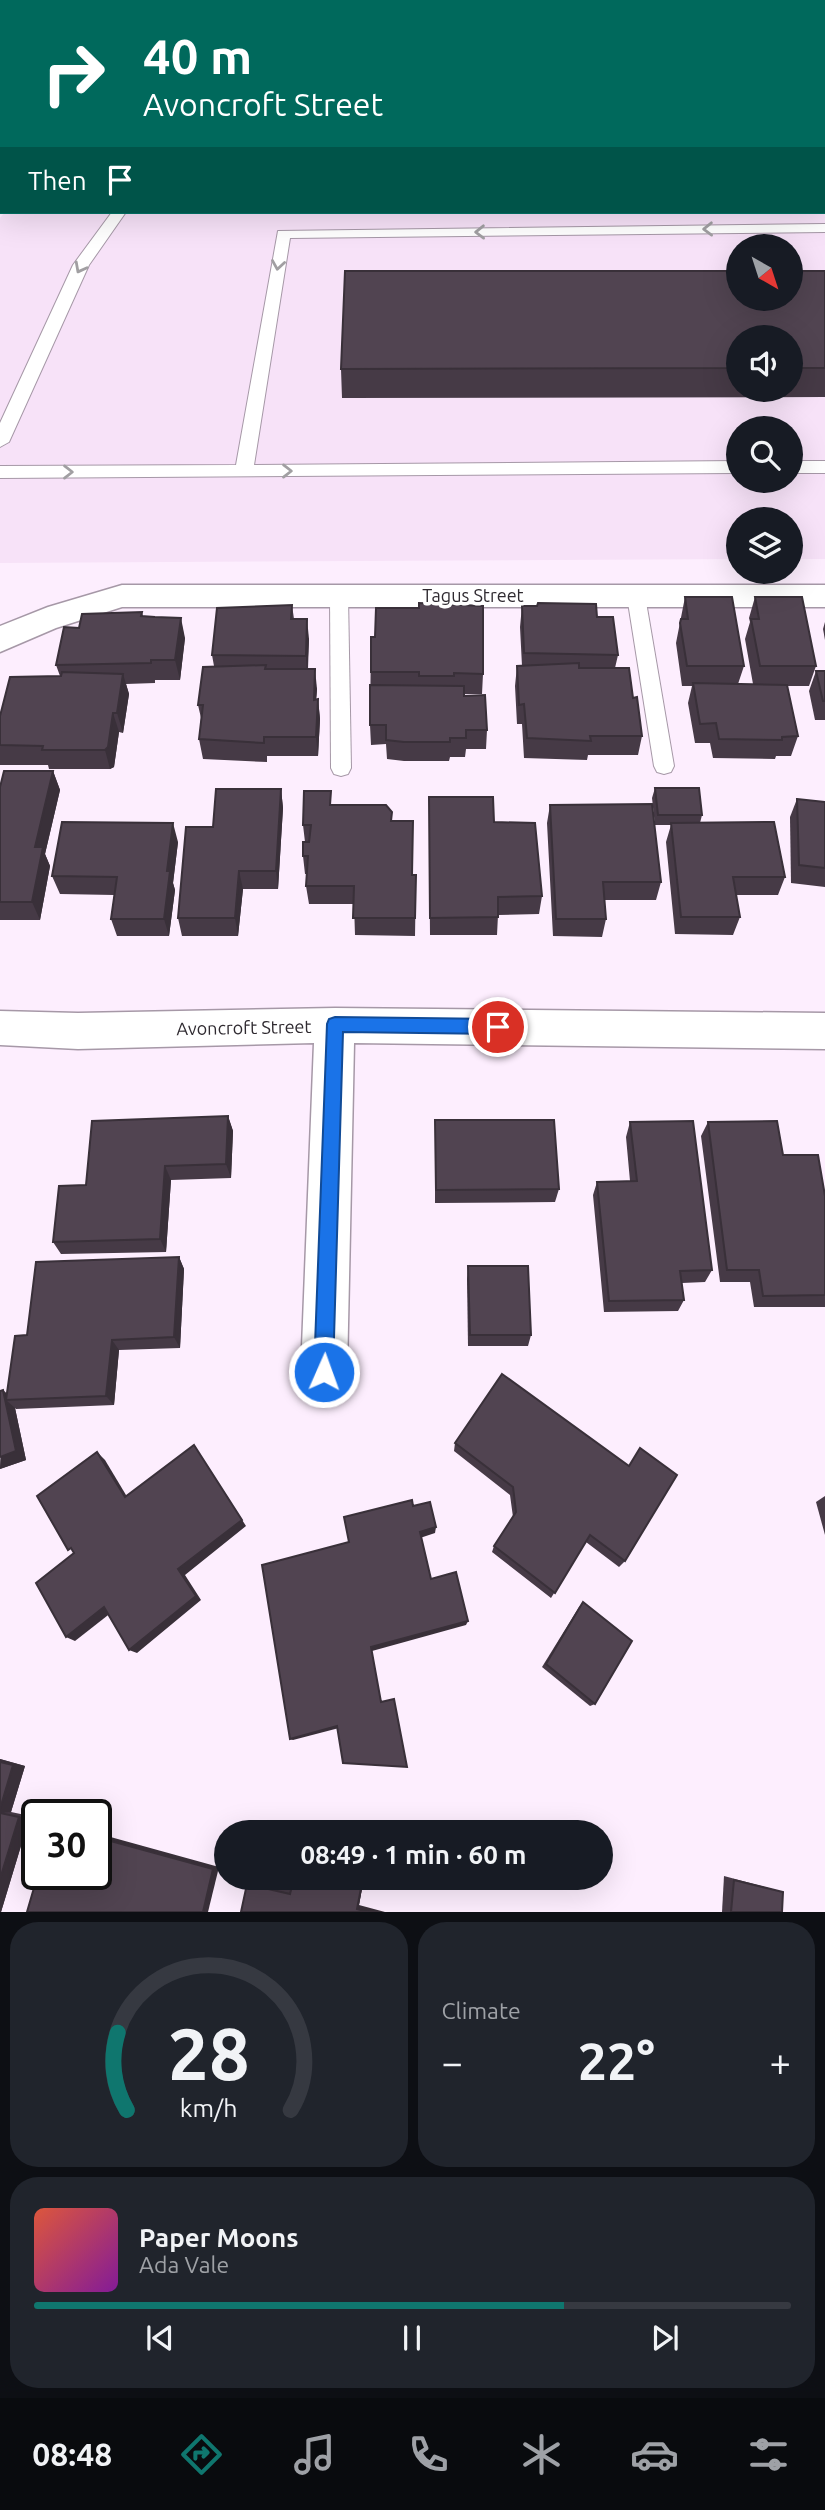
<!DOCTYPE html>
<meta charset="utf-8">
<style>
:root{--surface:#171b24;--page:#20242c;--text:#f1f3f6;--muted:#9ea1a6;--line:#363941;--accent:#0f766e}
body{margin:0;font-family:Ubuntu,sans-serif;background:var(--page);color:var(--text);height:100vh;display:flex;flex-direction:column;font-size:26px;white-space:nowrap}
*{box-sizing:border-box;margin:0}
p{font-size:23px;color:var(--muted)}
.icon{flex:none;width:38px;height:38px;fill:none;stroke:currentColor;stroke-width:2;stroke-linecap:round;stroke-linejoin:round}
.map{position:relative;height:1912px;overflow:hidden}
.drawer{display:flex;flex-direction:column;gap:10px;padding:10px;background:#0d0f14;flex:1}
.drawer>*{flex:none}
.hud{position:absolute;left:0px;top:0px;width:826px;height:214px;box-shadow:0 7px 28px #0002;background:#00695c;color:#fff;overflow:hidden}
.needle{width:46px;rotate:141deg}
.buttons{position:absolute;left:726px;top:234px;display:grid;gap:14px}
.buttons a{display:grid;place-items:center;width:77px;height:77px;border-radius:50%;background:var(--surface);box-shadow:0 7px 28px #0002;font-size:35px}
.speed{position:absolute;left:21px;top:1799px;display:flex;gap:14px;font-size:35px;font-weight:700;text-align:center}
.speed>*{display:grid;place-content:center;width:91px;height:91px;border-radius:50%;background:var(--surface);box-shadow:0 7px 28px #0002;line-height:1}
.speed .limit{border:4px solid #111;border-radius:10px;background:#fff;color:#111}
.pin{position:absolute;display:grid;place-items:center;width:60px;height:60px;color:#fff;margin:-30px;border:4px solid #fff;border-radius:50%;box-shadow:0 2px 7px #0007}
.me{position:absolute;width:77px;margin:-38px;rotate:2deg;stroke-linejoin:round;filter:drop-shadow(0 0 5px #0008)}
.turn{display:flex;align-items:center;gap:24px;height:147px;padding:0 28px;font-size:32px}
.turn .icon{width:91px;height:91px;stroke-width:2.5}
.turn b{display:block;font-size:49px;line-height:60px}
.then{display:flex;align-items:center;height:66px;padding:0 28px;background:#0003;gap:14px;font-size:26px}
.big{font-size:52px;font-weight:700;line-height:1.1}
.drawer .card{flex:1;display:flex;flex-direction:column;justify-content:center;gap:10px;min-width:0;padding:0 24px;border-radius:28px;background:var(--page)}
.drawer .dial{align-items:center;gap:0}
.dial svg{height:182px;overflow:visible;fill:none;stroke:var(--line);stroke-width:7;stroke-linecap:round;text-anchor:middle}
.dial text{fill:var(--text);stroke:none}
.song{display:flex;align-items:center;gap:21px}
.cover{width:84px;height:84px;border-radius:10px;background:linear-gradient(135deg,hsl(10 70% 55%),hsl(290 70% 35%))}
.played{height:7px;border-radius:4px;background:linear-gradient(90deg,var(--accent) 70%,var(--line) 70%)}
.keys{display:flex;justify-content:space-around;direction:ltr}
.heat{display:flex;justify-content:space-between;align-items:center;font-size:38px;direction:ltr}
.drawer .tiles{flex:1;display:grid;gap:10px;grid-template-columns:1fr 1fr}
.card:last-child{grid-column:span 2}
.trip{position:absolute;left:214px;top:1820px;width:399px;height:70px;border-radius:35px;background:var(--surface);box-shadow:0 7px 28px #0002;font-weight:700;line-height:70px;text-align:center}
.tab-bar{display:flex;height:112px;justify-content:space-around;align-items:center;background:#090b0e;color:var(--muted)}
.tab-bar .icon{width:49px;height:49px}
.tab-bar .current{color:var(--accent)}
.tab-bar b{font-size:32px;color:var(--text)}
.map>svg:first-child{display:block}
.built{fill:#f7e2f8;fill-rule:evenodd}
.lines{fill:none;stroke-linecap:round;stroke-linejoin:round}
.lane-casing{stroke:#a698a7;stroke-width:2}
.street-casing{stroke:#a698a7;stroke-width:3}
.lane{fill:#fff;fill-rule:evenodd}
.street{fill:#fff;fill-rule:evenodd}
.rail{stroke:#635b64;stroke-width:3.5;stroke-dasharray:6 3.5;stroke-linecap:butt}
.wall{fill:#463a46;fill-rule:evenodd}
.shaded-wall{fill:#393039}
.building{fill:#514451;stroke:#393039;stroke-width:2}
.oneway{stroke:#a19fa2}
.route{fill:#1a73e8;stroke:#114b97;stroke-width:2}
.labels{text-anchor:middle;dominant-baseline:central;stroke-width:7;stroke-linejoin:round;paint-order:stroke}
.street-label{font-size:18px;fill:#2f2a30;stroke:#fff}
</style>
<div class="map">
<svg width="825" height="1912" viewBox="0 0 825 1912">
<rect width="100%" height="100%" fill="#fdeefe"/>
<path class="built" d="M197,0H825V559H791V520H738V559L0,563V218L5,212H824V2H195ZM738,247H791V299H738ZM738,338H791V390H738ZM738,429H791V481H738Z"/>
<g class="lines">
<g class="lane-casing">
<g id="lane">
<rect x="335" y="0" width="12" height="2"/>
<rect x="824" y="83" width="1" height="8"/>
<rect x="824" y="147" width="1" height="8"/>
<polygon points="112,212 126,212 89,265 9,442 0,447 0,423 73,265"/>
<polygon points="825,224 825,232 290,238 254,465 738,461 738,473 0,478 0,466 236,465 278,231"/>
<rect x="791" y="461" width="34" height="12"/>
<polygon points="339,588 346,590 348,595 351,768 348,774 341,776 334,774 331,768 330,595 332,590"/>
<polygon points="636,589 643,591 645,596 674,766 671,772 664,774 657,772 654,766 627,596 629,591"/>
</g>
</g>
<g class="street-casing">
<g id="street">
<polygon points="122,585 825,585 825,607 122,607 56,628 0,652 0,626 48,607"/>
<polygon points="335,1008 825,1013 825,1049 354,1043 347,1372 340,1388 324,1395 308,1388 301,1372 314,1043 78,1049 0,1045 0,1011 78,1013"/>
</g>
</g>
<use href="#lane" class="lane"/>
<use href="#street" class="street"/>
<g class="rail">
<polyline points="106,2 108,0"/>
<polyline points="124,2 126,0"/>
<polyline points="149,2 151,0"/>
<polyline points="0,137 2,135"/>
<polyline points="0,164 2,161"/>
</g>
</g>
<g class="wall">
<path d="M825,271V397L342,398L341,369ZM738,338H791V390H738Z"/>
<polygon points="685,597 744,666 738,684 753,684 745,639 750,622 749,618 755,597 816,666 809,686 787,686 798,736 791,756 776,756 775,759 713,758 710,743 695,743 688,703 692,686 682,686 676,643"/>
<polygon points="292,605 294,619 309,639 308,669 317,689 316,699 318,699 320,719 318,756 267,756 267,762 203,759 199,739 201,718 198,705 214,666 212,655"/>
<polygon points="522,606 597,617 618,655 615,668 633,698 642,736 638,755 588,755 587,760 524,758 522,724 517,724 515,686 517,666 522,666 520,627"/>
<polygon points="142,612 143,616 185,638 180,680 155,680 155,683 126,684 129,694 123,733 119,732 114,767 110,769 49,769 48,765 0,765 0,716 60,676 56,665 79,628"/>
<polygon points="825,622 825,640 823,629"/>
<polygon points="371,637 483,674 482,694 464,694 464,696 487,730 486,749 466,749 465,757 450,757 449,761 404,761 387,759 386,744 371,745 370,725"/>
<polygon points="816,671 825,671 825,720 815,720 809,691"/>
<polygon points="53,771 60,790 45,854 50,866 40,920 0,920 0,787"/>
<polygon points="655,788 702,815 700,823 785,877 778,895 736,895 740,917 733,935 675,934 666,842 671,825 655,825 652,798"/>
<polygon points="281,789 283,808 278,889 243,889 238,936 182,936 178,918 213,827"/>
<polygon points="797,799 825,802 825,887 791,883 790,817"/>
<polygon points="332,805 392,821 412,875 416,875 415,936 355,935 354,904 309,904 306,886 307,874 305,874 303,856 305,842 303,825"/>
<polygon points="550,805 661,882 656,900 604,900 606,919 602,937 553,936 547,823"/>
<polygon points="429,816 494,822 542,896 539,914 498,915 497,935 430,935"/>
<polygon points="178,842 173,883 175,890 169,936 117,936 111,919 114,895 60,894 52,876"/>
<polygon points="228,1116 233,1131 231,1178 171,1180 166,1252 61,1254 53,1242"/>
<polygon points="435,1120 559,1189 555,1202 435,1203"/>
<polygon points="630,1122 712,1270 705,1282 682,1283 684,1300 678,1311 604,1312 593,1195 597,1182 630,1181 626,1137"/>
<polygon points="708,1122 783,1155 825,1196 825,1307 754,1307 750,1282 720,1282 701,1136"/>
<polygon points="179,1257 184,1269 180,1348 119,1350 114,1405 16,1409 15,1408 26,1460 0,1469 7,1393 27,1335"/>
<polygon points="468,1266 531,1335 528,1346 468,1346 467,1279"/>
<polygon points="502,1374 625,1561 619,1567 586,1542 551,1598 492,1552 494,1546 513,1517 510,1495 454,1451 455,1443"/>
<polygon points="825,1496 825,1535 816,1502"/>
<polygon points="583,1602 595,1704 590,1706 542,1667 579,1607"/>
<polygon points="0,1759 25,1766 11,1812 30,1816 1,1912 0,1912"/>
<polygon points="724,1876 783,1892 782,1912 722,1912"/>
<polygon points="294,1878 364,1878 359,1905 241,1912 247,1884 252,1880 291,1890"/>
</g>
<g class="shaded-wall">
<polygon points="663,0 752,0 751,2 645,2"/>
<polygon points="753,0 825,0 825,11 824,2 754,2"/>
<polygon points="181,618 185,638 180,680 175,660"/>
<polygon points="307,619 309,639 307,676 306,656"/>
<polygon points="315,669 317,689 315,719 314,700"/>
<polygon points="123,674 129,694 123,733 117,713"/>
<polygon points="318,699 320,719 318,756 316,737"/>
<polygon points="113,713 119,732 114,767 110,769 105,750"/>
<polygon points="53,771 60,790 45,854 50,866 40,920 32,902 35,847"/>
<polygon points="281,789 283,808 278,889 276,871"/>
<polygon points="173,823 178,842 173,883 175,890 169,936 164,919 167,871"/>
<polygon points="239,871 243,889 238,936 235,918"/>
<polygon points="228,1116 233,1131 231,1178 226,1164"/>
<polygon points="165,1166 171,1180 166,1252 160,1239"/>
<polygon points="179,1257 184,1269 180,1348 174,1337"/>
<polygon points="112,1340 119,1350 114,1405 106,1396"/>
<polygon points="3,1390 13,1399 6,1400 15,1408 26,1460 0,1469"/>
<polygon points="194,1445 246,1526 185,1575 201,1600 137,1653 129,1650 178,1569"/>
<polygon points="97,1452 105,1460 132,1505 125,1497"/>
<polygon points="436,1527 435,1533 420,1538 420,1532"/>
<polygon points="104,1607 112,1612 75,1641 66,1637"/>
<polygon points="468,1621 466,1625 372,1651 371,1647"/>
<polygon points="337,1726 339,1728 293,1740 290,1739"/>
<polygon points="0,1759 25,1766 11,1812 0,1813"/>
<polygon points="30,1816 1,1912 0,1912 0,1879 19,1817"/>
<polygon points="96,1833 219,1867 208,1912 203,1912 96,1837"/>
<polygon points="363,1878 364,1878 359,1905 385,1912 368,1912 357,1909"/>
</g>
<g class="building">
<polygon points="386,0 663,0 645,2 387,2"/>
<polygon points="753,0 781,0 783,2 754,2"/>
<polygon points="345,271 738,271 738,299 791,299 791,271 825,271 825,368 791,368 791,338 738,338 738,368 341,369"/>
<polygon points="685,597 732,597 744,666 687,666 680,623 681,619 688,619"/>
<polygon points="755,597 802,597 816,666 760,666 751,619 759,619"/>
<polygon points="419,603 483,606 483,674 454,673 454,676 419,676 419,672 371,672 371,637 375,637 376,608 419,608"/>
<polygon points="538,603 596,604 597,617 613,617 618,655 524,653 522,606 537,606"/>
<polygon points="292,605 291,619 307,619 306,656 212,655 217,608"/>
<polygon points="142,612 141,616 155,617 181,618 175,660 151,660 151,663 56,665 64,627 79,628 82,614"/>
<polygon points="579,663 579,668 629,668 633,698 637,697 642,736 590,736 591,741 527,738 524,704 519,705 517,666"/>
<polygon points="266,665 265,669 315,669 314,700 318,699 316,737 264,737 264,743 199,739 203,705 198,705 203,667"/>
<polygon points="816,671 825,671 825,701 823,701"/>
<polygon points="62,672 123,674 117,713 113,713 108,747 105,750 42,750 43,746 0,745 0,716 10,677 61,676"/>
<polygon points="693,683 787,685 798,736 782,737 782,740 719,739 716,723 700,724"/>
<polygon points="370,685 464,686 464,696 485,695 487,730 466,730 466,738 450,738 450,742 404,742 386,740 386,725 370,725"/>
<polygon points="4,771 53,771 35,847 43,847 32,902 0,902 0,787"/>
<polygon points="655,788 699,788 702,815 658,815"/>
<polygon points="216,789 281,789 276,871 239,871 235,918 178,918 186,827 213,827"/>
<polygon points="304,791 331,791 330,805 386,805 392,812 391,821 413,821 412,875 416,875 415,918 353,918 354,886 306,886 308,856 303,856 303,842 309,842 311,825 303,825"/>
<polygon points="429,797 493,797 494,822 535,823 542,896 498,897 498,917 430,918"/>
<polygon points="797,799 825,802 825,868 799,865"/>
<polygon points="652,804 661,882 603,882 606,919 556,919 550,805"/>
<polygon points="62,822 173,823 167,871 170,871 164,919 111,919 117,877 52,876"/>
<polygon points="774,822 785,877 733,877 740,917 681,917 671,823"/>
<polygon points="228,1116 226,1164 165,1166 160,1239 53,1242 59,1186 86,1185 92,1121"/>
<polygon points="435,1120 554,1120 559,1189 436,1190"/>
<polygon points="693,1121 712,1270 680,1271 684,1300 609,1301 597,1182 637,1181 630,1122"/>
<polygon points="777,1121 783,1155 818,1155 825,1196 825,1295 763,1296 759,1270 727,1270 708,1122"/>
<polygon points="179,1257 174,1337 112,1340 106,1396 6,1400 15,1336 27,1335 36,1262"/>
<polygon points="468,1266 528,1266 531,1335 470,1335"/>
<polygon points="502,1374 629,1466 640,1448 677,1475 625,1561 590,1535 555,1593 494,1546 516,1512 513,1487 455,1443"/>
<polygon points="3,1390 16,1451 0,1457 0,1391"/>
<polygon points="194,1445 242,1520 178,1569 196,1596 129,1650 104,1607 66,1637 36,1583 74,1553 71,1548 68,1550 37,1496 97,1452 125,1497"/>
<polygon points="412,1500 413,1506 430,1502 436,1527 420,1532 431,1579 456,1572 468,1621 371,1647 381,1702 394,1699 407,1767 343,1763 337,1726 290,1739 262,1565 349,1542 344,1517"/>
<polygon points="583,1602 632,1641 595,1704 546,1664"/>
<polygon points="0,1762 13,1765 0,1809"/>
<polygon points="0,1813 19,1817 0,1879"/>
<polygon points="96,1837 213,1869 203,1912 27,1912 38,1874 96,1874"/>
<polygon points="294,1878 363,1878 357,1909 368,1912 241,1912 247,1884 290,1894"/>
<polygon points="734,1880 783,1892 782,1912 731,1912"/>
</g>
<defs><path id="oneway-chevron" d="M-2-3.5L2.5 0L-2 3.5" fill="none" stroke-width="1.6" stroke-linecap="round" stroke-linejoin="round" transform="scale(1.75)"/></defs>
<g class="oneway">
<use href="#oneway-chevron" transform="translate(708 229) rotate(179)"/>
<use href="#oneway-chevron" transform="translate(480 232) rotate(179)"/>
<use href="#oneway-chevron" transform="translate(278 265) rotate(99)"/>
<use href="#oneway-chevron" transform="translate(80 268) rotate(118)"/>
<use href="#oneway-chevron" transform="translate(287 471)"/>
<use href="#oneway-chevron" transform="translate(68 472)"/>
</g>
<polygon class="route" points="335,1017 498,1019 504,1021 506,1027 504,1032 498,1034 343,1032 333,1372 330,1379 324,1382 317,1379 314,1372 327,1024 329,1019"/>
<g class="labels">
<g class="street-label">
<text x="473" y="595">Tagus Street</text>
<text transform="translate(244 1027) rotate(-1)">Avoncroft Street</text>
</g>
</g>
</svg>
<div class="buttons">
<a><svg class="needle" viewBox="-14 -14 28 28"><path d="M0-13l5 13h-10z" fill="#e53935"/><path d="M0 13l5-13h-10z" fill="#9ea1a6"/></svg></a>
<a><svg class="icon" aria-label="sound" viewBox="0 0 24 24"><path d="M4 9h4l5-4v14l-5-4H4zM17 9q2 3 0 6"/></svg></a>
<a><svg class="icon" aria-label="search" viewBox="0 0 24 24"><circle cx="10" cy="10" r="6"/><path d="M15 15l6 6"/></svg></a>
<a><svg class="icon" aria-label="layers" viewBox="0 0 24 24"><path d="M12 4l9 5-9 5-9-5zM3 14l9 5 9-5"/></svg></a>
</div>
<div class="speed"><div class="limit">30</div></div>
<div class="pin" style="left:498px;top:1027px;background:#d93025"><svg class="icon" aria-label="arrive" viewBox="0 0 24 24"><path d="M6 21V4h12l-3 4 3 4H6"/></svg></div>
<svg class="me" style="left:324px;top:1372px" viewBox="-20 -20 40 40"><circle r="17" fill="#1a73e8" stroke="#fff" stroke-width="3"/><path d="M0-11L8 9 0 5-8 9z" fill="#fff"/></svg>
<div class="trip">08:49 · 1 min · 60 m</div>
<div class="hud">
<div class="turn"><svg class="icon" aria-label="right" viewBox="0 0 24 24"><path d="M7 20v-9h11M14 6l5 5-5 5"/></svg><div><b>40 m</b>Avoncroft Street</div></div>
<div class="then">Then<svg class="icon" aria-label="arrive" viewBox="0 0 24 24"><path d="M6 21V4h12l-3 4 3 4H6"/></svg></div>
</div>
</div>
<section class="drawer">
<div class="tiles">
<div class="card dial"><svg viewBox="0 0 100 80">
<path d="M14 69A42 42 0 1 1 86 69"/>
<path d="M14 69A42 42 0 0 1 10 35" stroke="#0f766e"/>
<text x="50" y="56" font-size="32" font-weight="700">28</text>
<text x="50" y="72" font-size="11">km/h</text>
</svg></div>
<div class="card"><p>Climate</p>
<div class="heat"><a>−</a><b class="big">22°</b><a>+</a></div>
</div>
<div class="card">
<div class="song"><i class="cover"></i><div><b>Paper Moons</b><p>Ada Vale</p></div></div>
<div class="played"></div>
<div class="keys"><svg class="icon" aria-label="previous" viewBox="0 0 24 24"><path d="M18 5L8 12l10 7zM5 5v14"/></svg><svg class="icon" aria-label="pause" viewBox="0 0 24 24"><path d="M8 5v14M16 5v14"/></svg><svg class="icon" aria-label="next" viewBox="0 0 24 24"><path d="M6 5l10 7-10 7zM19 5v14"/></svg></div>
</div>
</div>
</section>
<nav class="tab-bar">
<b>08:48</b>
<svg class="icon current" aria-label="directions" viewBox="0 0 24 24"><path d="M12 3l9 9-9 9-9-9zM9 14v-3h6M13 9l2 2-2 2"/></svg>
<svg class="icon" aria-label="music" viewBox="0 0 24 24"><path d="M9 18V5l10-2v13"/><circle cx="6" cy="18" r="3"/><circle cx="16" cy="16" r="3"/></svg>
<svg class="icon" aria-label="phone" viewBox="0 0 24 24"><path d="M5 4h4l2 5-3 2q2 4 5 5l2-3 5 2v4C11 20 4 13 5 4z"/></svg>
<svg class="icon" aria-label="climate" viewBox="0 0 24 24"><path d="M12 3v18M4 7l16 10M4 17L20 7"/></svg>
<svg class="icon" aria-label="car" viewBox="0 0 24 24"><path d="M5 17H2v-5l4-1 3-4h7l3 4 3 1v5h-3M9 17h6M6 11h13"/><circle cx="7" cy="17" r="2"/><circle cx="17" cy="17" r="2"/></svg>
<svg class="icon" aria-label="filters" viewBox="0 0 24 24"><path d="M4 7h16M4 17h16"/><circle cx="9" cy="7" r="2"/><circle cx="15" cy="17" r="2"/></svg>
</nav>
